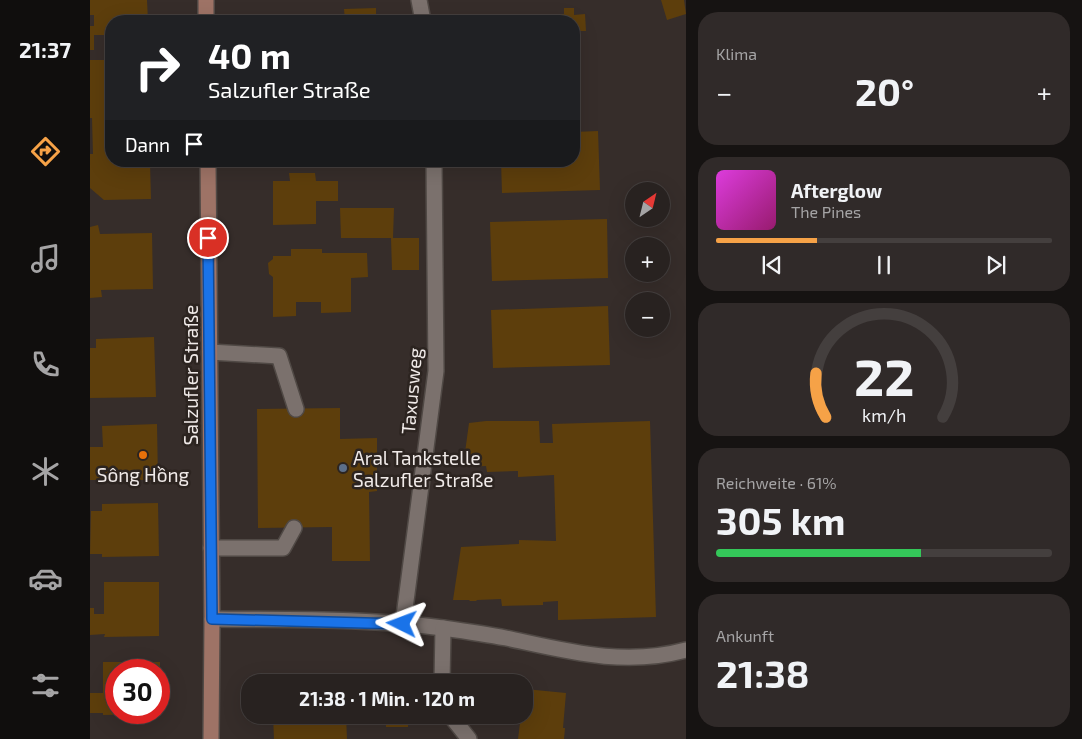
<!DOCTYPE html>
<html lang="de">
<meta charset="utf-8">
<style>
:root{--surface:#282220;--page:#302a29;--text:#f1f3f6;--muted:#a5a4a5;--line:#443f3e;--accent:#f6a247}
body{margin:0;font-family:"Exo 2",sans-serif;background:var(--page);color:var(--text);height:100vh;display:flex;flex-direction:column;font-size:19px;white-space:nowrap}
*{box-sizing:border-box;margin:0}
p{font-size:16px;color:var(--muted)}
.icon{flex:none;width:28px;height:28px;fill:none;stroke:currentColor;stroke-width:2;stroke-linecap:round;stroke-linejoin:round}
.map{position:relative;flex:1;overflow:hidden}
.side{display:flex;flex-direction:column;gap:12px;padding:12px;background:#161312;width:396px}
.side>*{flex:none}
.top-card{position:absolute;left:15px;top:15px;width:475px;height:152px;border-radius:20px;box-shadow:0 5px 20px #0002,0 0 0 1px var(--line);background:#202124;color:#fff;overflow:hidden}
.needle{width:32px;rotate:35deg}
.fabs{position:absolute;left:535px;top:182px;display:grid;gap:10px}
.fabs a{display:grid;place-items:center;width:45px;height:45px;border-radius:50%;background:var(--surface);box-shadow:0 5px 20px #0002,0 0 0 1px var(--line);font-size:25px}
.speed{position:absolute;left:15px;top:659px;display:flex;gap:10px;font-size:25px;font-weight:700;text-align:center}
.speed>*{display:grid;place-content:center;width:65px;height:65px;border-radius:50%;background:var(--surface);box-shadow:0 5px 20px #0002,0 0 0 1px var(--line);line-height:1}
.speed .limit{border:8px solid #d22;background:#fff;color:#111}
.pin{position:absolute;display:grid;place-items:center;width:42px;height:42px;color:#fff;margin:-21px;border:2px solid #fff;border-radius:50%;box-shadow:0 1px 5px #0007}
.me{position:absolute;width:55px;margin:-28px;rotate:273deg;stroke-linejoin:round;filter:drop-shadow(0 0 4px #0008)}
.turn{display:flex;align-items:center;gap:18px;height:105px;padding:0 20px;font-size:22px}
.turn .icon{width:65px;height:65px;stroke-width:2.5}
.turn b{display:block;font-size:35px;line-height:42px}
.then{display:flex;align-items:center;height:48px;padding:0 20px;background:#0003;gap:10px;font-size:19px}
.big{font-size:38px;font-weight:700;line-height:1.1}
.side .card{flex:1;display:flex;flex-direction:column;justify-content:center;gap:8px;min-width:0;padding:0 18px;border-radius:20px;background:var(--page)}
.side .dial{align-items:center;gap:0}
.dial svg{height:130px;overflow:visible;fill:none;stroke:var(--line);stroke-width:7;stroke-linecap:round;text-anchor:middle}
.dial text{fill:var(--text);stroke:none}
.song{display:flex;align-items:center;gap:15px}
.cover{width:60px;height:60px;border-radius:8px;background:linear-gradient(135deg,hsl(300 70% 55%),hsl(320 70% 35%))}
.played{height:5px;border-radius:2px;background:linear-gradient(90deg,var(--accent) 30%,var(--line) 30%)}
.keys{display:flex;justify-content:space-around;direction:ltr}
.heat{display:flex;justify-content:space-between;align-items:center;font-size:28px;direction:ltr}
.charge{height:8px;border-radius:4px;background:linear-gradient(90deg,#34c759 61%,var(--line) 0)}
.trip{position:absolute;left:151px;top:674px;width:292px;height:50px;border-radius:20px;background:var(--surface);box-shadow:0 5px 20px #0002,0 0 0 1px var(--line);font-weight:700;line-height:50px;text-align:center}
main{display:flex;flex:1;min-height:0}
.menu{display:flex;flex-direction:column;width:90px;justify-content:space-around;align-items:center;background:#100e0d;color:var(--muted)}
.menu .icon{width:35px;height:35px}
.menu .selected{color:var(--accent)}
.menu b{font-size:22px;color:var(--text)}
.map>svg:first-child{display:block}
.building{fill:#5d3e0c}
.lines{fill:none;stroke-linecap:round;stroke-linejoin:round}
.service-casing{stroke:#504945;stroke-width:18}
.minor-casing{stroke:#504945;stroke-width:18}
.secondary-casing{stroke:#504945;stroke-width:18}
.service{stroke:#7b716d;stroke-width:15}
.minor{stroke:#7b716d;stroke-width:15}
.secondary{stroke:#9e7366;stroke-width:15}
.route-casing{stroke:#114b97;stroke-width:12}
.route{stroke:#1a73e8;stroke-width:9}
.food-dot{fill:#e8710a;stroke:#2c2420;stroke-width:2}
.service-dot{fill:#5c6f8a;stroke:#2c2420;stroke-width:2}
.labels{text-anchor:middle;dominant-baseline:central;stroke-width:5;stroke-linejoin:round;paint-order:stroke}
.street-label{font-size:19px;fill:#f0eae8;stroke:#2c2420}
.poi-label{font-size:19px;fill:#f0eae8;stroke:#2c2420;text-anchor:start}
</style>
<main>
<nav class="menu">
<b>21:37</b>
<svg class="icon selected" aria-label="directions" viewBox="0 0 24 24"><path d="M12 3l9 9-9 9-9-9zM9 14v-3h6M13 9l2 2-2 2"/></svg>
<svg class="icon" aria-label="music" viewBox="0 0 24 24"><path d="M9 18V5l10-2v13"/><circle cx="6" cy="18" r="3"/><circle cx="16" cy="16" r="3"/></svg>
<svg class="icon" aria-label="phone" viewBox="0 0 24 24"><path d="M5 4h4l2 5-3 2q2 4 5 5l2-3 5 2v4C11 20 4 13 5 4z"/></svg>
<svg class="icon" aria-label="climate" viewBox="0 0 24 24"><path d="M12 3v18M4 7l16 10M4 17L20 7"/></svg>
<svg class="icon" aria-label="car" viewBox="0 0 24 24"><path d="M5 17H2v-5l4-1 3-4h7l3 4 3 1v5h-3M9 17h6M6 11h13"/><circle cx="7" cy="17" r="2"/><circle cx="17" cy="17" r="2"/></svg>
<svg class="icon" aria-label="filters" viewBox="0 0 24 24"><path d="M4 7h16M4 17h16"/><circle cx="9" cy="7" r="2"/><circle cx="15" cy="17" r="2"/></svg>
</nav>
<div class="map">
<svg width="596" height="739" viewBox="0 0 596 739">
<rect width="100%" height="100%" fill="#362d2a"/>
<g class="building">
<polygon points="0,0 57,0 58,21 21,21 21,35 4,35 4,50 0,50 0,26 4,26 4,15 0,15"/>
<polygon points="571,0 594,0 596,14 577,20"/>
<polygon points="286,8 286,21 255,21 254,9"/>
<polygon points="474,8 484,8 484,15 495,14 496,31 484,31 484,21 422,21 422,16 474,14"/>
<polygon points="484,47 485,47 487,101 484,101"/>
<polygon points="0,60 21,60 21,161 60,163 61,199 14,200 0,188 0,154 3,154 2,118 0,118"/>
<polygon points="508,131 510,190 412,193 411,161 484,161 484,132"/>
<polygon points="199,173 225,173 226,181 248,181 248,201 226,201 226,224 183,225 183,181 200,181"/>
<polygon points="250,208 304,208 303,238 329,238 329,270 302,270 301,238 251,238"/>
<polygon points="517,219 518,278 402,281 400,222"/>
<polygon points="8,225 10,234 62,233 63,289 11,290 12,297 0,298 0,227"/>
<polygon points="201,249 232,249 232,253 277,253 278,277 261,278 261,312 231,313 231,302 206,302 206,316 183,317 183,277 179,274 178,263 183,259 183,256 201,256"/>
<polygon points="518,306 520,365 403,368 401,310"/>
<polygon points="64,337 66,397 0,398 0,348 6,348 6,339"/>
<polygon points="250,408 250,439 287,438 287,491 279,492 280,561 242,561 242,527 168,528 167,409"/>
<polygon points="396,421 449,421 450,443 463,443 462,424 560,421 566,617 468,620 468,601 453,602 453,605 412,606 411,599 387,600 386,601 380,601 379,600 363,600 371,547 429,544 429,540 466,541 464,475 428,477 428,471 397,472 396,466 373,467 379,423"/>
<polygon points="67,424 68,480 0,480 0,447 13,447 12,426"/>
<polygon points="68,503 69,556 12,557 12,554 0,554 1,511 12,511 12,504"/>
<polygon points="14,582 69,582 69,636 14,637 15,634 0,635 0,608 4,608 4,614 14,614"/>
<polygon points="13,662 70,662 70,670 26,670 26,712 70,712 70,714 13,715 13,713 0,713 0,693 13,693"/>
<rect x="183" y="676" width="73" height="6"/>
<polygon points="435,689 476,693 473,728 475,728 474,739 428,739 431,715 435,715"/>
<polygon points="183,715 256,715 257,739 184,739"/>
<rect x="296" y="715" width="22" height="12"/>
</g>
<g class="lines">
<g class="service-casing">
<g id="service">
<polyline points="329,0 333,21"/>
<polyline points="120,352 189,356 206,409"/>
<polyline points="121,548 193,548 204,528"/>
<polyline points="313,624 346,371 344,161"/>
</g>
</g>
<g class="minor-casing">
<g id="minor">
<path d="M122,619C198,620 277,618 353,628C374,631 395,634 416,638C477,651 534,667 596,650"/>
<polyline points="352,682 353,628"/>
<polyline points="360,715 379,739"/>
</g>
</g>
<g class="secondary-casing">
<g id="secondary">
<polyline points="116,0 116,21"/>
<polyline points="118,161 122,619 121,739"/>
</g>
</g>
<use href="#service" class="service"/>
<use href="#minor" class="minor"/>
<use href="#secondary" class="secondary"/>
</g>
<g class="lines">
<g class="route-casing">
<polyline id="route" points="118,238 122,619 312,624"/>
</g>
<use href="#route" class="route"/>
</g>
<circle class="food-dot" cx="53" cy="455" r="5"/>
<circle class="service-dot" cx="253" cy="468" r="5"/>
<g class="labels">
<g class="street-label">
<text transform="translate(100 375) rotate(-90)">Salzufler Straße</text>
<text transform="translate(321 391) rotate(-85)">Taxusweg</text>
</g>
<g class="poi-label">
<text x="263" y="457">Aral Tankstelle<tspan x="263" dy="22">Salzufler Straße</tspan></text>
<text x="53" y="474" text-anchor="middle">Sông Hồng</text>
</g>
</g>
</svg>
<div class="fabs">
<a><svg class="needle" viewBox="-14 -14 28 28"><path d="M0-13l5 13h-10z" fill="#e53935"/><path d="M0 13l5-13h-10z" fill="#a5a4a5"/></svg></a>
<a>+</a>
<a>−</a>
</div>
<div class="speed"><div class="limit">30</div></div>
<div class="pin" style="left:118px;top:238px;background:#d93025"><svg class="icon" aria-label="arrive" viewBox="0 0 24 24"><path d="M6 21V4h12l-3 4 3 4H6"/></svg></div>
<svg class="me" style="left:312px;top:624px" viewBox="-20 -20 40 40"><path d="M0-17L14 15 0 8-14 15z" fill="#1a73e8" stroke="#fff" stroke-width="4"/></svg>
<div class="trip">21:38 · 1 Min. · 120 m</div>
<div class="top-card">
<div class="turn"><svg class="icon" aria-label="right" viewBox="0 0 24 24"><path d="M7 20v-9h11M14 6l5 5-5 5"/></svg><div><b>40 m</b>Salzufler Straße</div></div>
<div class="then">Dann<svg class="icon" aria-label="arrive" viewBox="0 0 24 24"><path d="M6 21V4h12l-3 4 3 4H6"/></svg></div>
</div>
</div>
<section class="side">
<div class="card"><p>Klima</p>
<div class="heat"><a>−</a><b class="big">20°</b><a>+</a></div>
</div>
<div class="card">
<div class="song"><i class="cover"></i><div><b>Afterglow</b><p>The Pines</p></div></div>
<div class="played"></div>
<div class="keys"><svg class="icon" aria-label="previous" viewBox="0 0 24 24"><path d="M18 5L8 12l10 7zM5 5v14"/></svg><svg class="icon" aria-label="pause" viewBox="0 0 24 24"><path d="M8 5v14M16 5v14"/></svg><svg class="icon" aria-label="next" viewBox="0 0 24 24"><path d="M6 5l10 7-10 7zM19 5v14"/></svg></div>
</div>
<div class="card dial"><svg viewBox="0 0 100 80">
<path d="M14 69A42 42 0 1 1 86 69"/>
<path d="M14 69A42 42 0 0 1 8 42" stroke="#f6a247"/>
<text x="50" y="56" font-size="32" font-weight="700">22</text>
<text x="50" y="72" font-size="11">km/h</text>
</svg></div>
<div class="card"><p>Reichweite · 61%</p><b class="big">305 km</b><div class="charge"></div></div>
<div class="card"><p>Ankunft</p><b class="big">21:38</b></div>
</section>
</main>
